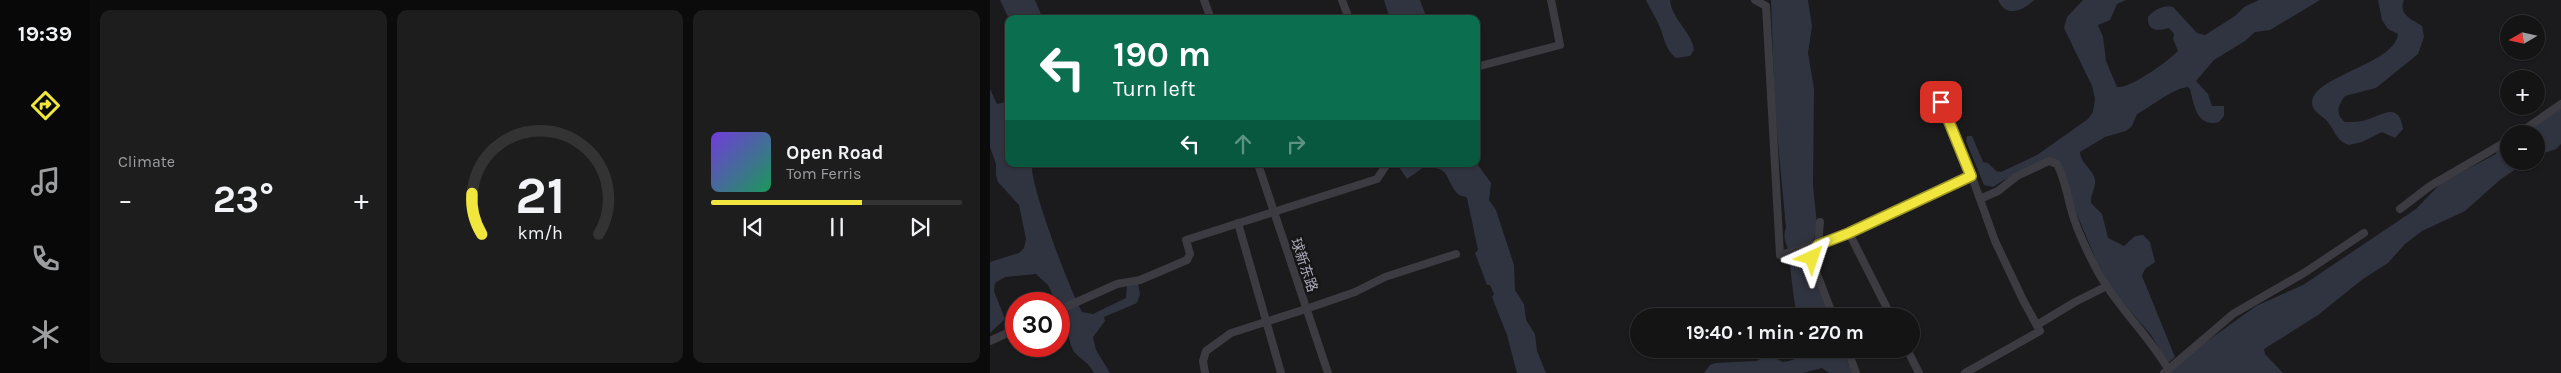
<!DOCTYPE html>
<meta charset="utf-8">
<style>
:root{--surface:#141415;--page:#1d1d1e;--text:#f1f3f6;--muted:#9d9ea0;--line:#333334;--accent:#f0e63e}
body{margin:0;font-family:Karla,"Noto Sans SC",sans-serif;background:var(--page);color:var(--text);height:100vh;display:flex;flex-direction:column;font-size:19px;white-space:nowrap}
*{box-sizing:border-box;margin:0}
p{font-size:16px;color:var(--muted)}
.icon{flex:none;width:28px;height:28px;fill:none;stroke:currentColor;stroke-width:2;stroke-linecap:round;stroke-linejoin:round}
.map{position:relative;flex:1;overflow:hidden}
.side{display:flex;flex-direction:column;gap:10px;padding:10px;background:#0b0b0c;width:900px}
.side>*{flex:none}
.top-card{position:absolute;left:15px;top:15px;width:475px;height:152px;border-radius:10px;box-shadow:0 1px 4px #0004,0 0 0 1px var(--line);background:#0b6e4f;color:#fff;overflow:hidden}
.needle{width:32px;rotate:261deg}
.tools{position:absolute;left:1510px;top:15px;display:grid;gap:10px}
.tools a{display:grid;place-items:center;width:45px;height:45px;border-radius:50%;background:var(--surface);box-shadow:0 1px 4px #0004,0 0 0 1px var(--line);font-size:25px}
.speed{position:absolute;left:15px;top:292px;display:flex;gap:10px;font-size:25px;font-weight:700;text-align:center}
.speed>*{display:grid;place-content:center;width:65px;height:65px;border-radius:50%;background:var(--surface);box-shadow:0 1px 4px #0004,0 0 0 1px var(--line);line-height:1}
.speed .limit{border:8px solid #d22;background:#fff;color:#111}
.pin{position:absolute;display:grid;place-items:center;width:42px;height:42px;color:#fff;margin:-21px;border-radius:10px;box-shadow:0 2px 8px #0006}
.me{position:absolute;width:55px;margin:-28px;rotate:42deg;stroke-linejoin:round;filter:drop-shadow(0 0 4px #0008)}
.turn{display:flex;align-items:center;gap:18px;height:105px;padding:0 25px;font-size:22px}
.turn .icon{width:65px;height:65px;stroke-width:2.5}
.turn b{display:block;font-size:35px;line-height:42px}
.lanes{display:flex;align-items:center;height:48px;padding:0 25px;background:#0003;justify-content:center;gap:25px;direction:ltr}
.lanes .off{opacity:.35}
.big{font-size:38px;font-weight:700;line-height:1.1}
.side .widget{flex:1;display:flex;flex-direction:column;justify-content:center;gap:8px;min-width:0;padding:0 18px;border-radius:10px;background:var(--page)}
.side .dial{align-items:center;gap:0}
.dial svg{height:130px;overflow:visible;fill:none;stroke:var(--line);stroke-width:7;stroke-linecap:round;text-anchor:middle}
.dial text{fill:var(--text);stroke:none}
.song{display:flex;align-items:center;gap:15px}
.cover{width:60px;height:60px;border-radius:8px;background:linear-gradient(135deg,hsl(260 70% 55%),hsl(150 70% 35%))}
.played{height:5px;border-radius:2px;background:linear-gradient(90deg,var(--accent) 60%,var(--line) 60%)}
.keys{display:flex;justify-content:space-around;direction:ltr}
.heat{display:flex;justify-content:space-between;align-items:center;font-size:28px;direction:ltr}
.side .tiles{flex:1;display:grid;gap:10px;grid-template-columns:repeat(3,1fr)}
.trip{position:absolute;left:640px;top:308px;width:290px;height:50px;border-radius:25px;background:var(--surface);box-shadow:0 1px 4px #0004,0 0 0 1px var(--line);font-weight:700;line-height:50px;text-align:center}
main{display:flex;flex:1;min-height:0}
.tabs{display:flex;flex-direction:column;width:90px;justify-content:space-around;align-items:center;background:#080808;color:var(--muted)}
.tabs .icon{width:35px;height:35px}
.tabs .selected{color:var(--accent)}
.tabs b{font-size:22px;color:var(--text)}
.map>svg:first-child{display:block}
.water{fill:#303440}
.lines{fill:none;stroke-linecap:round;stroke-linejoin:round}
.minor{stroke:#3c3b41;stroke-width:8}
.route-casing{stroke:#9c9628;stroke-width:12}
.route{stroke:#f0e63e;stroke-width:9}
.labels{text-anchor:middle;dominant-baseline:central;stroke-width:5;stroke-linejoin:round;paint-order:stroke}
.street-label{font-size:14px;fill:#adadbb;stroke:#161517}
</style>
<main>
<nav class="tabs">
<b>19:39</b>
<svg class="icon selected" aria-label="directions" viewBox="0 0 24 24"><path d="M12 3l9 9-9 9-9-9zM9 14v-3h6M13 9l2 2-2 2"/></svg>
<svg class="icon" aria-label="music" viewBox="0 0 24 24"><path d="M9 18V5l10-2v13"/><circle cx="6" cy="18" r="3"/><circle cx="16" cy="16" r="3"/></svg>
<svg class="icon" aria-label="phone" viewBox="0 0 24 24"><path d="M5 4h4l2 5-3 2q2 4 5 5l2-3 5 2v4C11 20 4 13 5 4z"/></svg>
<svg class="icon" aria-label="climate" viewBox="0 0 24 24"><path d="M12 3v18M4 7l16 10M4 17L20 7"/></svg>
</nav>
<section class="side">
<div class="tiles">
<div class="widget"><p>Climate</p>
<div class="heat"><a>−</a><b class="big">23°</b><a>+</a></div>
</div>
<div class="widget dial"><svg viewBox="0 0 100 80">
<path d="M14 69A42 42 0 1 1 86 69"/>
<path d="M14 69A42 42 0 0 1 8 44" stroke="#f0e63e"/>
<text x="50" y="56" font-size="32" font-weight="700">21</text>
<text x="50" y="72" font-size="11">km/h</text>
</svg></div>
<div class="widget">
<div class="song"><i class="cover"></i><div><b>Open Road</b><p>Tom Ferris</p></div></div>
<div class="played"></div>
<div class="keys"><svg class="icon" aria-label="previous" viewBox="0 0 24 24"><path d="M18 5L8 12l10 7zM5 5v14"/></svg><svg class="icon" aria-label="pause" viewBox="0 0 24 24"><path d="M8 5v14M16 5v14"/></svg><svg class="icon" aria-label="next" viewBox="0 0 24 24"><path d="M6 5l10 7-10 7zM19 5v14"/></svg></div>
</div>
</div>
</section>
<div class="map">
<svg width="1571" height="373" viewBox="0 0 1571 373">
<rect width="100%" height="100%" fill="#1b1a1c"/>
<g class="water">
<polygon points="10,0 45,0 53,19 19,19"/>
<polygon points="394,0 430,0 437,19 400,19"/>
<path d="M656,0H680C682,20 702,32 704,50L700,56L686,58C674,48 675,38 669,25C665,16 660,9 656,0Z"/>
<path d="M781,0H818L822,26L818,53L824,89L823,185L827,225L823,243L817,245V260L839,316H807C803,295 801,276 799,254C797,244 792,238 796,228L785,110Z"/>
<path d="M1008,0H1044C1033,11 1016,18 1008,0Z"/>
<path d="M1093,0H1136L1127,4L1120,20L1108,25L1113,37L1116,61L1127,87C1140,89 1178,61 1188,51L1183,39L1184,34L1179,28C1169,31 1157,32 1158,17C1163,10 1175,4 1183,7L1207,33L1215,35L1245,16L1254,7L1269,0H1330L1280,30L1265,32L1255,41L1224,60L1206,81L1218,94L1222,106H1234V116L1229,122C1207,128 1204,105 1200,89L1198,87C1183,88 1161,107 1147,114L1142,126L1136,131L1115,137L1090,152C1090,161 1100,168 1104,176C1108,186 1100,194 1101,203L1112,214L1118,238L1134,246L1145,236L1153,235L1160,242L1165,262L1155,269L1152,276L1185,357L1178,363L1161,335L1123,291L1107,262L1085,210L1069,162L1058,161L1014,180L1003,187L994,185L976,141L977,136H982L993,162L998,163L1006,171L1011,172L1047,155L1098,119L1103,112L1105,99L1102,86L1074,28L1077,17Z"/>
<path d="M1388,0H1414C1408,15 1422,19 1432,26L1434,37L1428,54L1386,88L1355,96C1348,105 1345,114 1355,122C1362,122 1369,122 1376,120C1391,116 1409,100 1413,129L1405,138L1392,132L1372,142L1359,145C1346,141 1345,130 1337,121C1333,116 1326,114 1323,107C1313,77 1405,66 1408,34L1398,29L1392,20Z"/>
<path d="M0,89L7,104L19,101V164H42C39,183 81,293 92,312L103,314L136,298L137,285L148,283L150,294L147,303L114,317L115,321L103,337L106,350L120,373H104C99,363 92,360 85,353C77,343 78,320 75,308L67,304L58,285L46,274L15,277L5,283L4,291L15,319L0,333V262L29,253L34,248L36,239L29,205L8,182L6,175V164L0,147Z"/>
<polygon points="1571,106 1571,144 1566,149 1546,156 1546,134 1531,134"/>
<polygon points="1519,142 1519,161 1538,161 1511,179 1475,211 1432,231 1415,244 1398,263 1373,279 1328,315 1274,349 1275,354 1293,373 1178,373 1184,365 1266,306 1313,285 1426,209 1451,183 1506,154 1507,149"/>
<path d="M486,149L488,165L501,183L499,200L506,210L524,265L525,290L534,304L536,320L545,334L547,351L556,373H527L517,335L502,297L504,294L500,285H497L485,253L488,250L477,198C473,195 470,197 467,193C453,176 462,168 434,167L417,179L409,167L417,164H486Z"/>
<path d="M817,349H852L862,373H839L832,368L813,373H714L720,365L726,363L766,361L779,355L793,362C802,361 812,357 817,349Z"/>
</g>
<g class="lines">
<g class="minor">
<polyline points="214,0 221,19"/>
<polyline points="352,0 359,19"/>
<path d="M765,0L776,6L790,255C857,238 919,206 981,176"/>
<polyline points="486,67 570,45 561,0"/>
<polyline points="945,85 977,163 1005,241 1033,300 1050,331 975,373"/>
<polyline points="1528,134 1571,104"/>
<polyline points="268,164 338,373"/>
<path d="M990,199L1008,191L1027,176L1059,161L1067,164C1076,181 1078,201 1084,219C1090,237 1099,255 1108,272C1127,307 1158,334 1178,369"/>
<polyline points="1410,209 1440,186 1519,140"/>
<polyline points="830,222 828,245 822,261 843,316"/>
<polyline points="248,223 291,373"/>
<polyline points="859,233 901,316"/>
<polyline points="69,310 127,284 150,280 197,260 200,254 196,240 387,179 397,164"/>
<polyline points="1047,325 1085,302 1117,286"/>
<polyline points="0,341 26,329"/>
<polyline points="857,349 866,373"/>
<polyline points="917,349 929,373"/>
<polyline points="215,373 213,361 216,351 241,333 316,309 365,292 395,277 466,254"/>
<polyline points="1174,373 1243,314 1314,273 1374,233"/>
</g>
</g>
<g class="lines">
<g class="route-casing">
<polyline id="route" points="822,258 828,245 859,233 981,176 951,102"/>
</g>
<use href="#route" class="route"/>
</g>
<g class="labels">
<g class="street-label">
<text transform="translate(314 265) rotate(71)">球新东路</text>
</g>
</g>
</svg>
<div class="tools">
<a><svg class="needle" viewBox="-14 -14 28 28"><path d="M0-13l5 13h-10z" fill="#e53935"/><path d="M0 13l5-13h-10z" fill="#9d9ea0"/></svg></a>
<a>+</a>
<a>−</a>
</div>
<div class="speed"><div class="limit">30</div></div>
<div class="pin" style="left:951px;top:102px;background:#d93025"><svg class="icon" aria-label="arrive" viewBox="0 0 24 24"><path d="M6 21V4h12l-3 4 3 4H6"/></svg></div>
<svg class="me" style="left:822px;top:258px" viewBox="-20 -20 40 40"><path d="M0-17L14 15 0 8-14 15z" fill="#f0e63e" stroke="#fff" stroke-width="4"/></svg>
<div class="trip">19:40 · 1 min · 270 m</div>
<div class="top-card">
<div class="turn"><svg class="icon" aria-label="left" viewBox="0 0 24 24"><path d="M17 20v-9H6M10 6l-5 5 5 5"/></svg><div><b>190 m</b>Turn left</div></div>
<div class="lanes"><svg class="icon" aria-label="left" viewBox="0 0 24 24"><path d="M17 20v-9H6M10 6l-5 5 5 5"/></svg><svg class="icon off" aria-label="ahead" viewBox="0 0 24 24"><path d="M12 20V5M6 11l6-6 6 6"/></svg><svg class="icon off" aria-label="right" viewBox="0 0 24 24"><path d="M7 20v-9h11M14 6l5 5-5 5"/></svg></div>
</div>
</div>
</main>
